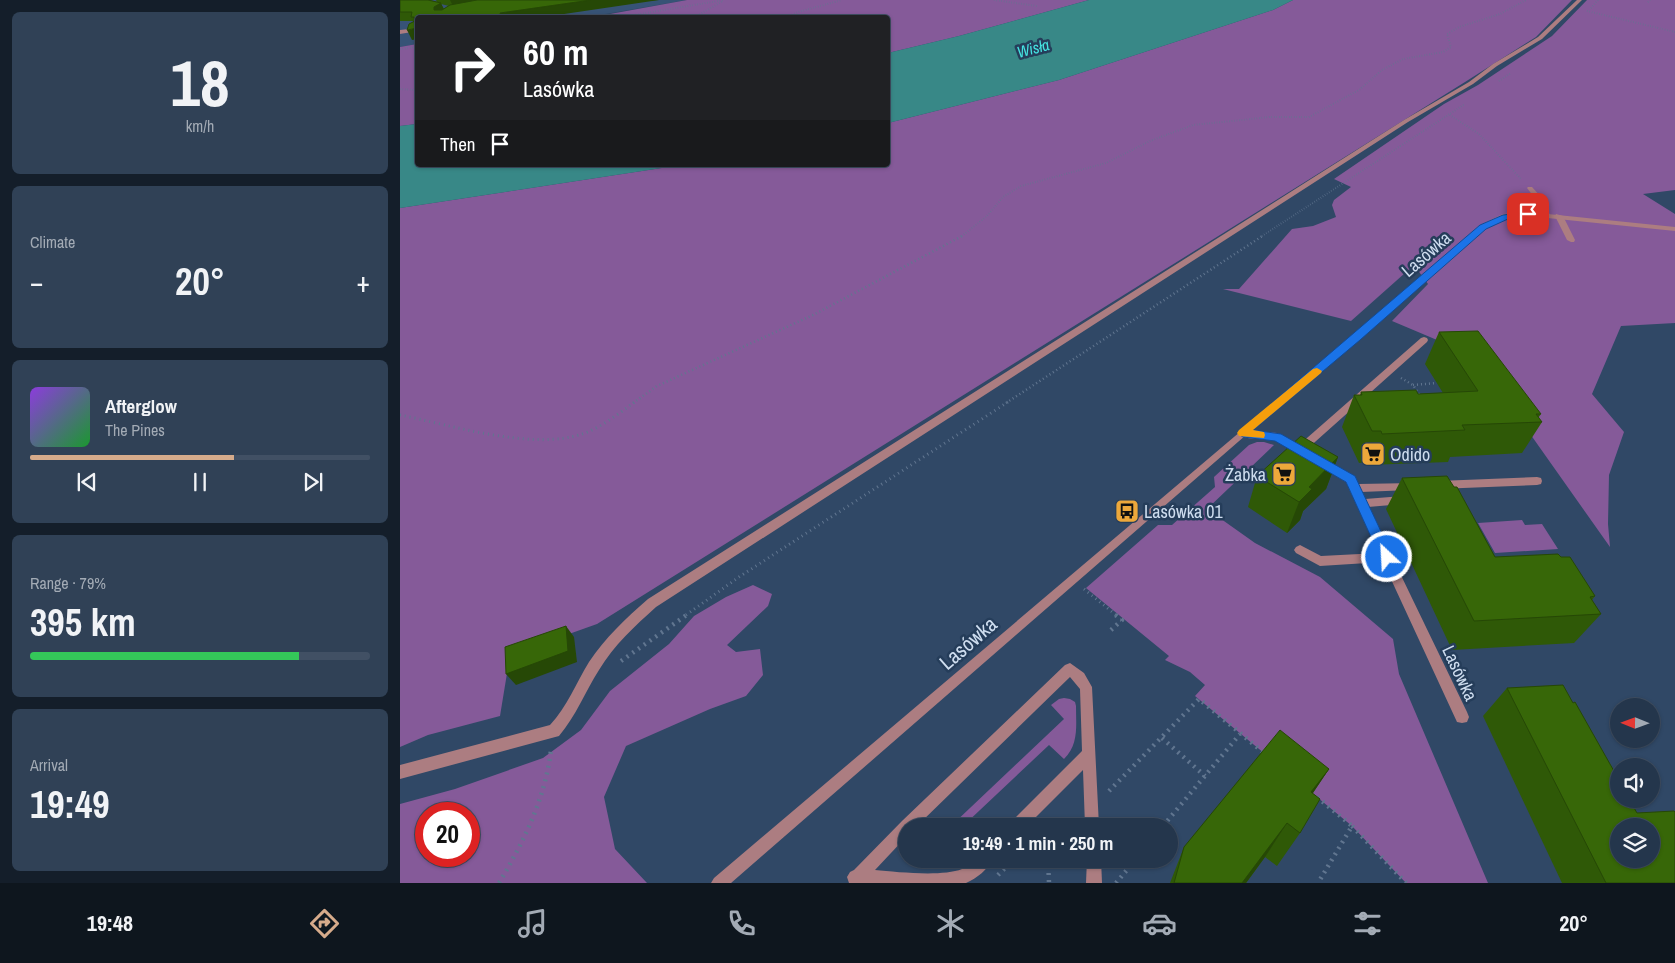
<!DOCTYPE html>
<meta charset="utf-8">
<style>
:root{--surface:#24364c;--page:#304156;--text:#f1f3f6;--muted:#a3abb5;--line:#415064;--accent:#d6ab8b}
body{margin:0;font-family:"Archivo Narrow",sans-serif;background:var(--page);color:var(--text);height:100vh;display:flex;flex-direction:column;font-size:19px;white-space:nowrap}
*{box-sizing:border-box;margin:0}
p{font-size:16px;color:var(--muted)}
.icon{flex:none;width:28px;height:28px;fill:none;stroke:currentColor;stroke-width:2;stroke-linecap:round;stroke-linejoin:round}
.map{position:relative;flex:1;overflow:hidden}
.details{display:flex;flex-direction:column;gap:12px;padding:12px;background:#141e2a;width:400px}
.details>*{flex:none}
.banner{position:absolute;left:15px;top:15px;width:475px;height:152px;border-radius:5px;box-shadow:0 1px 4px #0004,0 0 0 1px var(--line);background:#202124;color:#fff;overflow:hidden}
.needle{width:32px;rotate:271deg}
.controls{position:absolute;left:1210px;top:698px;display:grid;gap:10px}
.controls a{display:grid;place-items:center;width:50px;height:50px;border-radius:50%;background:var(--surface);box-shadow:0 1px 4px #0004,0 0 0 1px var(--line);font-size:25px}
.speed{position:absolute;left:15px;top:802px;display:flex;gap:10px;font-size:25px;font-weight:700;text-align:center}
.speed>*{display:grid;place-content:center;width:65px;height:65px;border-radius:50%;background:var(--surface);box-shadow:0 1px 4px #0004,0 0 0 1px var(--line);line-height:1}
.speed .limit{border:8px solid #d22;background:#fff;color:#111}
.pin{position:absolute;display:grid;place-items:center;width:42px;height:42px;color:#fff;margin:-21px;border-radius:10px;box-shadow:0 2px 8px #0006}
.me{position:absolute;width:55px;margin:-28px;rotate:335deg;stroke-linejoin:round;filter:drop-shadow(0 0 4px #0008)}
.turn{display:flex;align-items:center;gap:18px;height:105px;padding:0 25px;font-size:22px}
.turn .icon{width:65px;height:65px;stroke-width:2.5}
.turn b{display:block;font-size:35px;line-height:42px}
.then{display:flex;align-items:center;height:48px;padding:0 25px;background:#0003;gap:10px;font-size:19px}
.big{font-size:38px;font-weight:800;line-height:1.1}
.details .card{flex:1;display:flex;flex-direction:column;justify-content:center;gap:8px;min-width:0;padding:0 18px;border-radius:8px;background:var(--page)}
.details .dial{align-items:center;gap:0}
.dial b{font-size:65px;line-height:1}
.song{display:flex;align-items:center;gap:15px}
.cover{width:60px;height:60px;border-radius:8px;background:linear-gradient(135deg,hsl(270 70% 55%),hsl(130 70% 35%))}
.played{height:5px;border-radius:2px;background:linear-gradient(90deg,var(--accent) 60%,var(--line) 60%)}
.keys{display:flex;justify-content:space-around;direction:ltr}
.heat{display:flex;justify-content:space-between;align-items:center;font-size:28px;direction:ltr}
.charge{height:8px;border-radius:4px;background:linear-gradient(90deg,#34c759 79%,var(--line) 0)}
.trip{position:absolute;left:498px;top:818px;width:280px;height:50px;border-radius:25px;background:var(--surface);box-shadow:0 1px 4px #0004,0 0 0 1px var(--line);font-weight:800;line-height:50px;text-align:center}
.tab-bar{display:flex;height:80px;justify-content:space-around;align-items:center;background:#0e161e;color:var(--muted)}
.tab-bar .icon{width:35px;height:35px}
.tab-bar .on{color:var(--accent)}
.tab-bar b{font-size:22px;color:var(--text)}
main{display:flex;flex:1;min-height:0}
.map>svg:first-child{display:block}
.built{fill:#375376}
.green{fill:#855a99;fill-rule:evenodd}
.water{fill:#388887}
.lines{fill:none;stroke-linecap:round;stroke-linejoin:round}
.path-far3{stroke:#617690;stroke-width:2;stroke-dasharray:0.5 2;stroke-linecap:butt}
.path-far2{stroke:#617690;stroke-width:2.5;stroke-dasharray:1 3;stroke-linecap:butt}
.path-far1{stroke:#617690;stroke-width:3;stroke-dasharray:1 4;stroke-linecap:butt}
.path{stroke:#617690;stroke-width:4.5;stroke-dasharray:2 5;stroke-linecap:butt}
.lane{fill:#ac7d81;fill-rule:evenodd}
.street{fill:#ac7d81;fill-rule:evenodd}
.wall{fill:#2f5907;fill-rule:evenodd}
.shaded-wall{fill:#264806}
.building{fill:#376708;stroke:#264806;fill-rule:evenodd}
.route{fill:#1a73e8;stroke:#114b97}
.slow{fill:#f59e0b}
.labels{text-anchor:middle;dominant-baseline:central;stroke-width:5;stroke-linejoin:round;paint-order:stroke}
.far-water-label{font-size:16px;font-style:italic;fill:#45e2e1;stroke:#253d5a}
.street-label{font-size:18px;fill:#ceddef;stroke:#253d5a}
.poi-label{font-size:18px;fill:#ceddef;stroke:#253d5a;text-anchor:start}
.near-street-label{font-size:21px;fill:#ceddef;stroke:#253d5a}
</style>
<main>
<section class="details">
<div class="card dial"><b>18</b><p>km/h</p></div>
<div class="card"><p>Climate</p>
<div class="heat"><a>−</a><b class="big">20°</b><a>+</a></div>
</div>
<div class="card">
<div class="song"><i class="cover"></i><div><b>Afterglow</b><p>The Pines</p></div></div>
<div class="played"></div>
<div class="keys"><svg class="icon" aria-label="previous" viewBox="0 0 24 24"><path d="M18 5L8 12l10 7zM5 5v14"/></svg><svg class="icon" aria-label="pause" viewBox="0 0 24 24"><path d="M8 5v14M16 5v14"/></svg><svg class="icon" aria-label="next" viewBox="0 0 24 24"><path d="M6 5l10 7-10 7zM19 5v14"/></svg></div>
</div>
<div class="card"><p>Range · 79%</p><b class="big">395 km</b><div class="charge"></div></div>
<div class="card"><p>Arrival</p><b class="big">19:49</b></div>
</section>
<div class="map">
<svg width="1275" height="883" viewBox="0 0 1275 883">
<rect width="100%" height="100%" fill="#304866"/>
<polygon class="built" points="0,0 287,0 188,17 18,18 17,44 0,47"/>
<g class="green">
<polygon points="287,0 689,0 559,36 488,53 488,18 188,18"/>
<polygon points="893,0 1172,0 1136,37 1065,82 197,624 110,655 100,716 28,735 0,747 0,208 281,165 488,165 488,123 659,80 873,10"/>
<polygon points="1187,0 1275,0 1275,190 1243,194 1275,214 1275,323 1221,326 1192,394 1224,432 1209,475 1208,524 1210,547 1075,356 992,321 1028,284 1014,265 951,321 823,289 839,289 892,229 913,226 936,217 932,205 934,200 951,187 934,179 1044,104 1078,85 1152,36"/>
<polygon points="17,44 17,124 0,126 0,47"/>
<polygon points="857,442 864,442 874,445 807,509 855,543 920,577 993,639 999,674 1088,883 1006,883 952,826 795,696 805,685 790,672 765,660 769,656 686,588 758,525 772,525 815,487 814,477 849,445"/>
<polygon points="1122,520 1125,525 1142,524 1158,549 1095,553 1078,523"/>
<path d="M353,585L372,594L368,606L327,645L336,652L360,649L363,675L346,696L310,709L226,746L204,797L215,849L247,883H0V804L55,789L143,758L181,730L210,691L269,644L294,616L326,597ZM26,814H69V856H26Z"/>
<path d="M664,698L670,699L675,702L676,706C676,726 679,744 664,759L649,745L563,826H551L664,719L651,705L659,699Z"/>
</g>
<g class="water">
<polygon points="689,0 893,0 873,10 659,80 488,123 488,53 559,36"/>
<polygon points="17,124 18,165 281,165 0,208 0,126"/>
</g>
<g class="lines">
<g class="path-far3">
<polyline points="594,0 637,6"/>
<polyline points="1248,2 1250,0"/>
<polyline points="1191,8 1198,0"/>
<polyline points="1187,11 1275,32"/>
<polyline points="216,18 324,0"/>
<polyline points="293,18 323,1"/>
<polyline points="385,18 398,12 442,0"/>
<polyline points="488,46 492,47"/>
<polyline points="0,49 18,47"/>
<polyline points="1099,81 1111,73"/>
<polyline points="0,89 18,90"/>
<polyline points="1050,115 1079,134 1121,179"/>
<polyline points="562,236 587,216 603,197 621,186 706,163 750,141 793,125 870,117 909,117 959,90 982,70 1003,59 1043,52 1051,47 1047,34 1059,27 1100,14 1126,0"/>
<polyline points="862,236 1065,104"/>
</g>
<g class="path-far2">
<polyline points="1001,378 1013,385 1021,397"/>
<polyline points="1013,385 1037,383"/>
<polyline points="233,403 257,386 413,315 564,235"/>
<polyline points="606,403 864,235"/>
</g>
<g class="path-far1">
<path d="M0,415C51,425 132,451 182,434C201,428 219,413 235,402"/>
<polyline points="684,589 716,615"/>
<polyline points="286,615 339,577 608,402"/>
</g>
<g class="path">
<polyline points="711,630 722,620 714,614"/>
<polyline points="221,661 288,614"/>
<polyline points="762,738 805,776"/>
<polyline points="709,791 799,699 864,753"/>
<polyline points="917,797 952,826 918,883"/>
<polyline points="763,826 840,734"/>
<polyline points="952,826 1006,883"/>
<polyline points="648,859 649,883"/>
<polyline points="598,875 614,859"/>
<path d="M99,883C124,841 145,799 151,750"/>
<polyline points="716,883 736,859"/>
</g>
<g class="lane">
<path d="M1177,0H1182L1142,39L1097,66L1073,84L1008,122L256,607C235,626 214,645 199,670C185,692 176,716 159,736L0,779V765L150,725C167,707 176,683 189,662C205,638 226,618 248,599L1004,120L1069,82L1093,64L1138,37Z"/>
<polygon points="18,28 18,31 0,34 0,30"/>
<polygon points="1128,187 1132,187 1141,197 1150,215 1149,217 1143,217 1134,197 1127,188"/>
<polygon points="1156,214 1163,216 1175,240 1174,242 1171,242 1167,240 1155,216"/>
<path d="M1024,337L1027,338L1028,340L1027,342L906,450V454C894,456 884,442 873,440C863,438 845,441 838,433L843,429L877,433L899,445L1021,338Z"/>
<polygon points="922,458 954,476 958,484 1015,483 1016,486 1015,489 1011,490 961,492 965,499 1003,496 1007,497 1008,500 1007,503 1003,504 968,507 1067,712 1069,717 1067,722 1062,723 1057,722 983,562 920,566 896,553 894,550 896,547 900,545 921,556 979,553 946,482 918,465 917,462 918,459"/>
<polygon points="1137,477 1141,478 1142,481 1141,484 1137,485 1038,489 1034,488 1033,485 1034,482 1038,481"/>
</g>
<g class="street">
<polygon points="1128,212 1275,227 1275,231 1128,216 1108,218 1086,229 959,340 846,435 331,883 311,883 314,878 953,336 1080,225 1103,214"/>
<path d="M670,663L684,673L692,687L699,826H685L683,770L627,826H610L612,821L682,751L680,689L670,677L517,826H506V837L475,870C497,872 542,877 562,869C567,867 571,862 575,859H592C588,870 577,878 566,883H449L447,877L450,872L454,870L502,821L665,665Z"/>
<polygon points="687,859 701,859 702,883 686,883"/>
</g>
</g>
<g class="wall">
<path d="M0,0H30L37,2L36,0H259L18,18L12,40L13,21H0ZM41,4L49,6L44,9Z"/>
<polygon points="1039,332 1141,414 1138,418 1142,422 1122,453 1050,457 1048,462 968,465 967,462 959,463 942,427 954,395 960,395 961,392 1018,394 1043,393 1025,364"/>
<polygon points="938,457 926,489 903,511 900,520 887,533 848,507 857,476"/>
<polygon points="1002,478 1054,487 1095,557 1161,557 1195,596 1192,600 1201,614 1174,643 1052,650 986,509"/>
<polygon points="1107,688 1237,813 1275,883 1162,883 1083,716"/>
<polygon points="929,769 913,793 900,833 877,866 865,857 846,883 770,883 784,847"/>
</g>
<g class="shaded-wall">
<polygon points="50,0 97,0 54,8"/>
<polygon points="191,0 259,0 137,18 101,18 100,13"/>
<polygon points="41,3 45,12 34,10 34,7"/>
<polygon points="18,28 18,39 12,40 7,30"/>
<polygon points="938,457 926,489 903,511 900,520 887,533 899,502 909,487"/>
<polygon points="166,626 174,637 177,662 116,685 106,674"/>
<polygon points="929,769 904,806 888,827 911,792"/>
<polygon points="887,823 865,857 846,883 842,883"/>
</g>
<g class="building">
<polygon points="0,0 28,0 41,3 34,7 34,10 42,10 50,5 77,0 191,0 100,13 101,18 18,18 18,28 7,30 9,24 15,21 14,17 11,17 12,12 0,12"/>
<polygon points="1078,331 1141,414 1136,414 1142,422 1062,425 1065,430 982,434 981,431 972,431 954,395 962,395 961,392 1016,390 1018,394 1078,391 1039,332"/>
<polygon points="901,436 938,457 909,487 912,489 899,502 857,476"/>
<polygon points="1047,476 1054,487 1057,487 1095,557 1158,554 1161,557 1170,557 1195,596 1190,597 1201,614 1074,621 1002,478"/>
<polygon points="166,626 168,651 106,674 105,647"/>
<path d="M1163,685L1173,703L1175,702L1219,780V799H1229L1237,813L1274,811L1275,812V883H1206L1107,688ZM1219,826H1251V859H1219Z"/>
<polygon points="880,730 929,769 911,792 920,799 900,833 887,823 842,883 774,883 784,847"/>
</g>
<polygon class="route" points="1128,212 1131,212 1131,216 1108,219 1086,229 960,340 853,430 881,434 955,476 993,557 992,561 987,563 982,561 946,482 875,441 843,437 837,433 1080,225 1103,215"/>
<polygon class="slow" points="917,368 922,371 921,373 853,430 864,432 865,435 864,438 839,436 837,433 839,430 913,369"/>
<defs>
<g id="supermarket-square" transform="scale(1.25)"><rect x="-9" y="-9" width="18" height="18" rx="4" fill="#eda83b" stroke="#253d5a"/><path d="M-6-5.5h2.5l.6 2H6L4.5 2H-2.5L-4.4-4H-6ZM-1.5 3.2a1.3 1.3 0 1 0 .1 0ZM3 3.2a1.3 1.3 0 1 0 .1 0Z" fill="#111"/></g>
<g id="bus-square" transform="scale(1.25)"><rect x="-9" y="-9" width="18" height="18" rx="4" fill="#eda83b" stroke="#253d5a"/><path d="M-5-6H5V4H4V6H2V4H-2V6H-4V4H-5ZM-3.5-4V0h7V-4ZM-3.5 1.2v1.5H-2V1.2ZM2 1.2v1.5H3.5V1.2Z" fill="#111"/></g>
</defs>
<g fill-rule="evenodd">
<use href="#supermarket-square" x="973" y="454"/>
<use href="#supermarket-square" x="884" y="474"/>
<use href="#bus-square" x="727" y="511"/>
</g>
<g class="labels">
<g class="far-water-label">
<text transform="translate(633 48) rotate(-15)">Wisła</text>
</g>
<g class="street-label">
<text transform="translate(1026 254) rotate(-41)">Lasówka</text>
<text transform="translate(1060 673) rotate(65)">Lasówka</text>
</g>
<g class="poi-label">
<text x="990" y="454">Odido</text>
<text x="866" y="474" text-anchor="end">Żabka</text>
<text x="744" y="511">Lasówka 01</text>
</g>
<g class="near-street-label">
<text transform="translate(568 643) rotate(-41)">Lasówka</text>
</g>
</g>
</svg>
<div class="controls">
<a><svg class="needle" viewBox="-14 -14 28 28"><path d="M0-13l5 13h-10z" fill="#e53935"/><path d="M0 13l5-13h-10z" fill="#a3abb5"/></svg></a>
<a><svg class="icon" aria-label="sound" viewBox="0 0 24 24"><path d="M4 9h4l5-4v14l-5-4H4zM17 9q2 3 0 6"/></svg></a>
<a><svg class="icon" aria-label="layers" viewBox="0 0 24 24"><path d="M12 4l9 5-9 5-9-5zM3 14l9 5 9-5"/></svg></a>
</div>
<div class="speed"><div class="limit">20</div></div>
<div class="pin" style="left:1128px;top:214px;background:#d93025"><svg class="icon" aria-label="arrive" viewBox="0 0 24 24"><path d="M6 21V4h12l-3 4 3 4H6"/></svg></div>
<svg class="me" style="left:987px;top:557px" viewBox="-20 -20 40 40"><circle r="17" fill="#1a73e8" stroke="#fff" stroke-width="3"/><path d="M0-11L8 9 0 5-8 9z" fill="#fff"/></svg>
<div class="trip">19:49 · 1 min · 250 m</div>
<div class="banner">
<div class="turn"><svg class="icon" aria-label="right" viewBox="0 0 24 24"><path d="M7 20v-9h11M14 6l5 5-5 5"/></svg><div><b>60 m</b>Lasówka</div></div>
<div class="then">Then<svg class="icon" aria-label="arrive" viewBox="0 0 24 24"><path d="M6 21V4h12l-3 4 3 4H6"/></svg></div>
</div>
</div>
</main>
<nav class="tab-bar">
<b>19:48</b>
<svg class="icon on" aria-label="directions" viewBox="0 0 24 24"><path d="M12 3l9 9-9 9-9-9zM9 14v-3h6M13 9l2 2-2 2"/></svg>
<svg class="icon" aria-label="music" viewBox="0 0 24 24"><path d="M9 18V5l10-2v13"/><circle cx="6" cy="18" r="3"/><circle cx="16" cy="16" r="3"/></svg>
<svg class="icon" aria-label="phone" viewBox="0 0 24 24"><path d="M5 4h4l2 5-3 2q2 4 5 5l2-3 5 2v4C11 20 4 13 5 4z"/></svg>
<svg class="icon" aria-label="climate" viewBox="0 0 24 24"><path d="M12 3v18M4 7l16 10M4 17L20 7"/></svg>
<svg class="icon" aria-label="car" viewBox="0 0 24 24"><path d="M5 17H2v-5l4-1 3-4h7l3 4 3 1v5h-3M9 17h6M6 11h13"/><circle cx="7" cy="17" r="2"/><circle cx="17" cy="17" r="2"/></svg>
<svg class="icon" aria-label="filters" viewBox="0 0 24 24"><path d="M4 7h16M4 17h16"/><circle cx="9" cy="7" r="2"/><circle cx="15" cy="17" r="2"/></svg>
<b>20°</b>
</nav>
